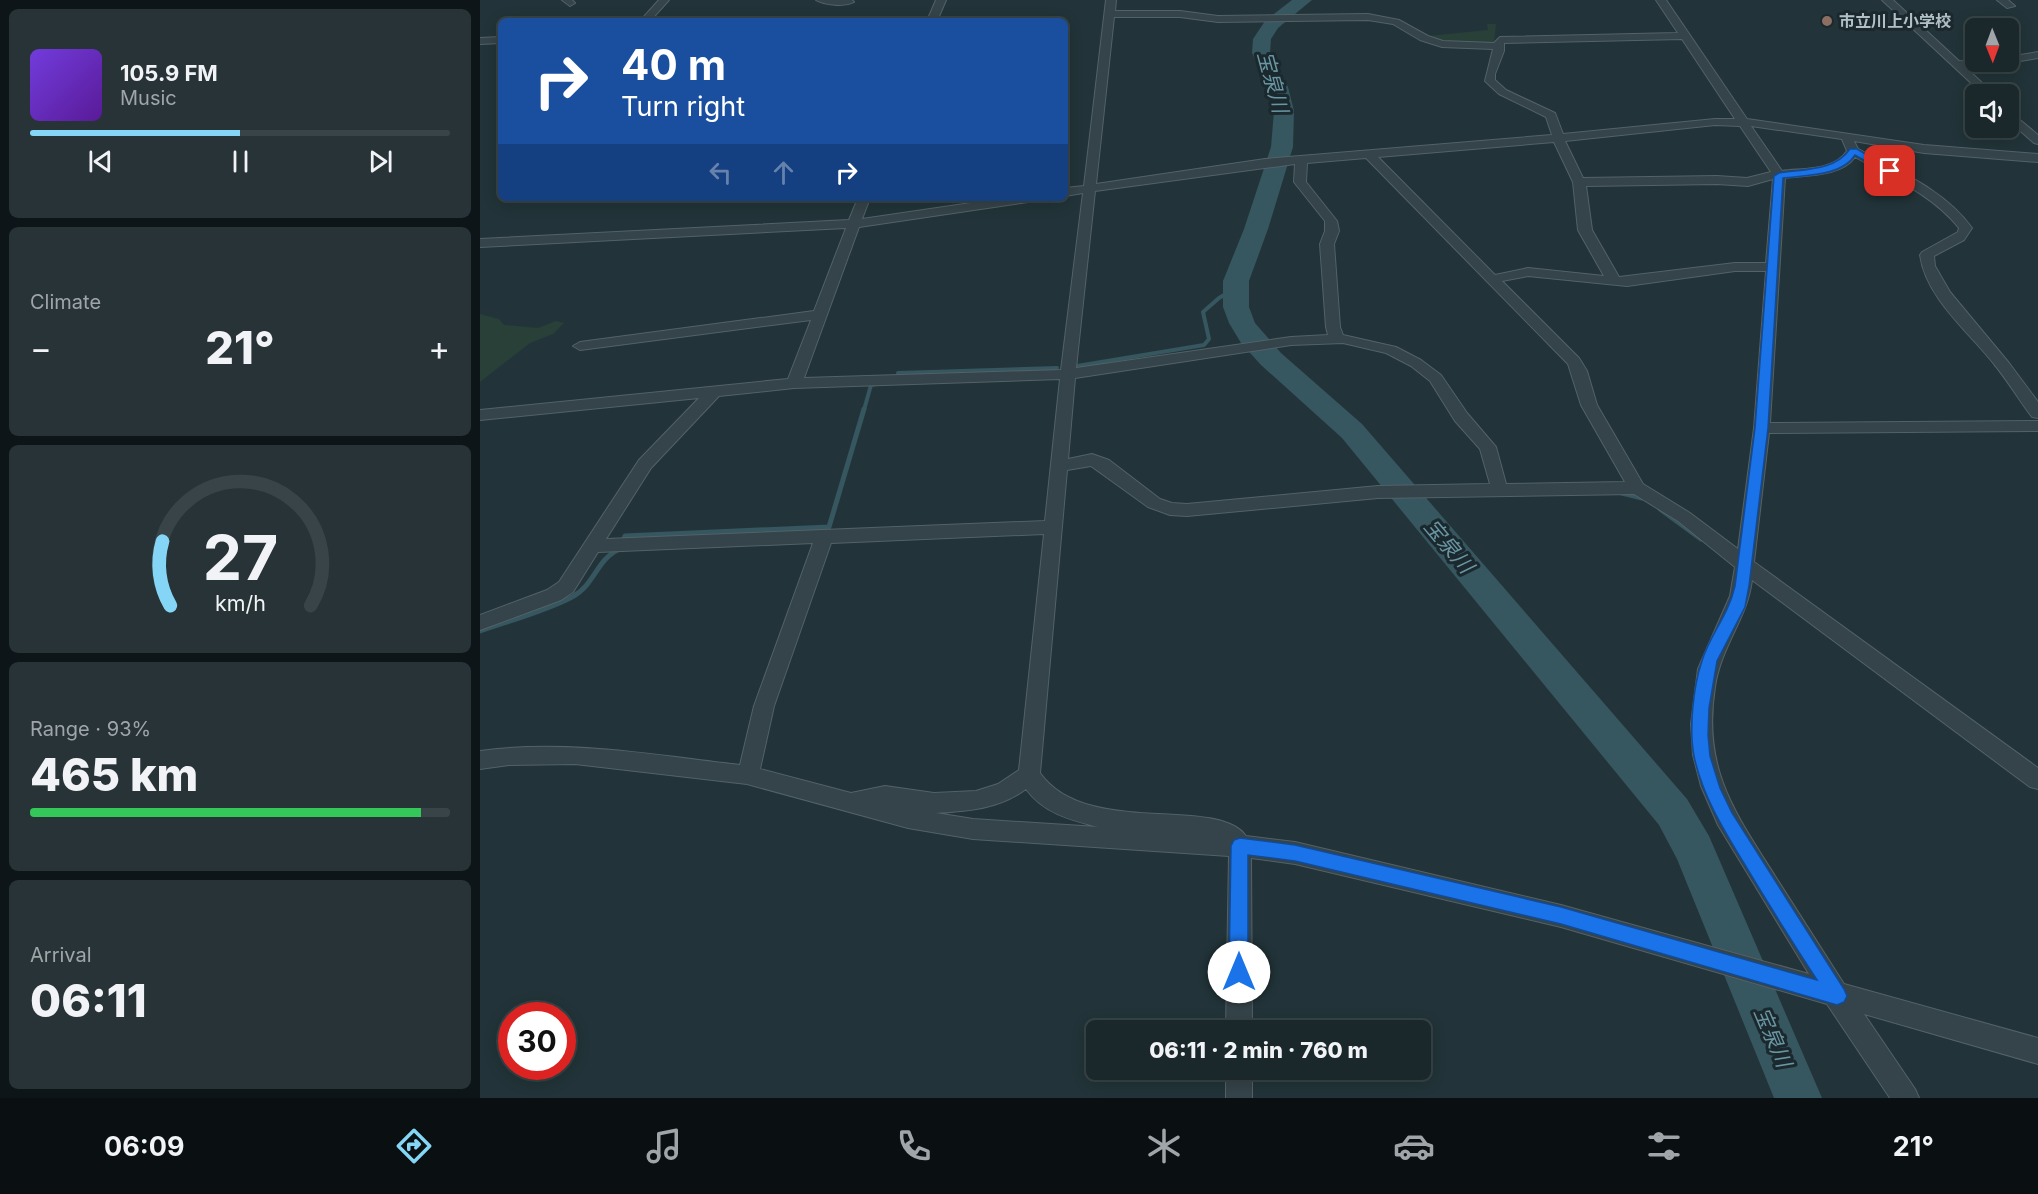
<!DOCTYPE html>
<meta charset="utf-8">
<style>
:root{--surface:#1a272b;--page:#273337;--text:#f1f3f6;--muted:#9fa5a9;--line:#384447;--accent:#85d6f6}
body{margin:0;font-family:Inter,"Noto Sans JP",sans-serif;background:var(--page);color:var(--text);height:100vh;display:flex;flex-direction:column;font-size:22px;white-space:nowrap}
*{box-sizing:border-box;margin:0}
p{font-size:20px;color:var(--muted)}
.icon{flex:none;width:33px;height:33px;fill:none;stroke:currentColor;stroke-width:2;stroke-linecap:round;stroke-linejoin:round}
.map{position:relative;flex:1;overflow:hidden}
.drawer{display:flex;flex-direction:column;gap:9px;padding:9px;background:#0e1518;width:480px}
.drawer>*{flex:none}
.banner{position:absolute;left:18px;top:18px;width:570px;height:183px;border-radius:9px;box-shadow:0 3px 15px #0003,0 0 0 2px var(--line);background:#1a4fa0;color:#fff;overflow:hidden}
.needle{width:39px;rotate:179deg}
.controls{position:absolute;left:1485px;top:18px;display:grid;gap:12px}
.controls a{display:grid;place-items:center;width:54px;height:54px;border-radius:9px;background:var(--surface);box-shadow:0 3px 15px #0003,0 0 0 2px var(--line);font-size:30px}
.speed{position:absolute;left:18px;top:1002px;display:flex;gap:12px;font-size:30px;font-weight:700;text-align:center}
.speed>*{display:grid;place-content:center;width:78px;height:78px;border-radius:50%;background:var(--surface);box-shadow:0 3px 15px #0003,0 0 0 2px var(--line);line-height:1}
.speed .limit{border:9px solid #d22;background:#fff;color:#111}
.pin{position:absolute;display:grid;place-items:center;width:51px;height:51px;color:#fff;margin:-26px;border-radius:12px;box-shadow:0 3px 9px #0006}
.me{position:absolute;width:66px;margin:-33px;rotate:0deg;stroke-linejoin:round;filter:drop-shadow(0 0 4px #0008)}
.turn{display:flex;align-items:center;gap:21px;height:126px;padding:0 24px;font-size:27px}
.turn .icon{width:78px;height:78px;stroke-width:2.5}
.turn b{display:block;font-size:42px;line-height:51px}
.lanes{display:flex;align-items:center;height:57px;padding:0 24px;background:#0003;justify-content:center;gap:30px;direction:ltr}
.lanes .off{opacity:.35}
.big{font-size:45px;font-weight:800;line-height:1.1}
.drawer .card{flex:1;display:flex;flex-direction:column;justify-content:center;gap:9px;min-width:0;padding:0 21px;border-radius:9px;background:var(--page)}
.drawer .dial{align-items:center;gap:0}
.dial svg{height:156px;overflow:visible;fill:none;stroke:var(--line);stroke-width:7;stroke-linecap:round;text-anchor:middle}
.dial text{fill:var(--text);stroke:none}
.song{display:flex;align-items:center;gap:18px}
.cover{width:72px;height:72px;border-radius:9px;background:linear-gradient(135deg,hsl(260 70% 55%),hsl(270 70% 35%))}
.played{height:6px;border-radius:3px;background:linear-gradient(90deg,var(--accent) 50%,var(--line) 50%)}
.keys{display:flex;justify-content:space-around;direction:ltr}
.heat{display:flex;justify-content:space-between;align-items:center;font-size:33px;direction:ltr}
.charge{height:9px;border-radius:4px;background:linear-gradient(90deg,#34c759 93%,var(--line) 0)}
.trip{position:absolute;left:606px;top:1020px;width:345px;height:60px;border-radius:9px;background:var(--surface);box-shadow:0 3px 15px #0003,0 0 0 2px var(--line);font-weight:800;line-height:60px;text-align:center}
.menu{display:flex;height:96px;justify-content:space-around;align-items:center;background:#0a1011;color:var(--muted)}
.menu .icon{width:42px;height:42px}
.menu .selected{color:var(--accent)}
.menu b{font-size:27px;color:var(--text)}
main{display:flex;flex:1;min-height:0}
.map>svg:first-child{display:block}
.green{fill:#284038}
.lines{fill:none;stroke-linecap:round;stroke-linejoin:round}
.stream-far1{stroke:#365660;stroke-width:4}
.stream{stroke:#365660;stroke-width:5}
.river{fill:#365660;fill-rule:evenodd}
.minor-casing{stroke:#536267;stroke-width:2}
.minor{fill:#35444a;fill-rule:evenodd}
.route{fill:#1a73e8;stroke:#114b97;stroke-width:1.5}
.education-dot{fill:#8d6e63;stroke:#1b292e;stroke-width:2}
.labels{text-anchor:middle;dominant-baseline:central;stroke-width:6;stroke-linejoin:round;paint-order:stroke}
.far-poi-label{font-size:16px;font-weight:bold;fill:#b0c0c6;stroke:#1b292e;text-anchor:start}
.water-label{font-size:21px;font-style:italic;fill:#6a96a4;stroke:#1b292e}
</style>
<main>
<section class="drawer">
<div class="card">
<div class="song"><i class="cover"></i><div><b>105.9 FM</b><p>Music</p></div></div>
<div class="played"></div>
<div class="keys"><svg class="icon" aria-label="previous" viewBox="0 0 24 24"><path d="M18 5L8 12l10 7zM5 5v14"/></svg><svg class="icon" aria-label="pause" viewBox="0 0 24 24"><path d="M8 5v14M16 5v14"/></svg><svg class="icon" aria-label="next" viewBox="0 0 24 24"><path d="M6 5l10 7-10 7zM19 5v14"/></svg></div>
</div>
<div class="card"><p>Climate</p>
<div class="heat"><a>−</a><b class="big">21°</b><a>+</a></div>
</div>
<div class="card dial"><svg viewBox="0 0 100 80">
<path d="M14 69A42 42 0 1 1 86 69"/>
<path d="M14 69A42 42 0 0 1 10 36" stroke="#85d6f6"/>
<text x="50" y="56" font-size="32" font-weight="700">27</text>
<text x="50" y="72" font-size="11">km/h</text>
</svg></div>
<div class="card"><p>Range · 93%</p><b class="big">465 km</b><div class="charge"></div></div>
<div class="card"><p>Arrival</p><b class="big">06:11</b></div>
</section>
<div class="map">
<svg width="1558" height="1098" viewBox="0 0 1558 1098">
<rect width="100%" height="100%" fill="#223439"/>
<g class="green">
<polygon points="1007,24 1016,24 1014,43 1011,44 969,43 948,36 1008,30"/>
<polygon points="0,314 19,319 24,325 58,328 76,321 84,323 73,334 50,343 0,382"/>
</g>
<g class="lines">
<g class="stream-far1">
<polyline points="597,366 724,345 729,339 723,312 739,298 756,288"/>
<polyline points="418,373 577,368"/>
<polyline points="384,410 391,385 397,384"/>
</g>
<g class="stream">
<polyline points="1142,493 1162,498"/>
<polyline points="929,498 944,497"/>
<polyline points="1180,509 1221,539"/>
<path d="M0,631C28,621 66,611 92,597C116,584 116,559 140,549L145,536L349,527L384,409"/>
</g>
<polygon class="river" points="812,0 832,0 798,28 791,39 790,53 808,87 814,111 813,147 788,229 769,281 769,307 775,323 801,353 882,424 1207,799 1229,836 1342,1098 1294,1098 1197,859 1179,825 862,438 781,365 761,343 749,323 743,307 743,281 764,229 791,147 794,111 788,87 772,53 773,39 785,21"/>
<g class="minor-casing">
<g id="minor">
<polygon points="82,0 92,0 95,3 90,6"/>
<polygon points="179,0 189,0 170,21 160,21"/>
<path d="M336,0H372L374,2C365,7 344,5 336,0Z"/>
<polygon points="456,0 466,0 457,21 447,21"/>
<path d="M626,0H636L635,11H700L738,16L888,14L919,20L948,36L963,41L1014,43L1020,37L1198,33L1176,0H1186L1267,119L1444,145L1558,154V162L1444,153L1374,141L1378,149C1418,171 1465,190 1492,228L1484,240L1454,256L1455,266L1470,292L1529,363L1558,402V418L1552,417C1539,400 1528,381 1514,364C1489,332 1446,298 1440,255L1442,252L1478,232L1479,228C1453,195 1411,177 1375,157C1361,177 1327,175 1305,178L1290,423L1558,421V431L1289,433L1274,562L1558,768V789L1550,787L1272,580C1268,617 1241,646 1235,687C1222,768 1254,811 1295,876C1318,912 1341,948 1364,984L1558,1038V1064L1384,1014L1435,1089L1439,1098H1410L1347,1004L1081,927L815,864L771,858L772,1030H746L749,856L493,839L428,828L267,784L95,764L29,765L0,769V751C87,739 173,755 260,765L274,706L333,543L118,552L93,592L81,600L0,630V615L67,590L79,582L159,460L219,398L0,420V410L308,379L331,320L100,350L93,346L100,342L334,311L366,228L0,247V239L369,220L378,198H390L382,219L525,198H554L548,202L379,227L324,378L581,370L603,193L585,196V188L604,186ZM634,17H700L738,22L888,20L913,24L940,40L962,47L1013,49L1005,81L1019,94L1066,117L1072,135L785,159L616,184ZM1202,39L1255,119H1235L1083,134L1075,113L1026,90L1015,80V74L1024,51V43ZM1235,125L1260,126L1291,172L1267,178L1237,176L1103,178L1085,141ZM1271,126L1362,139L1367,151C1354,171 1323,168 1302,171ZM1074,142L1093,182L1098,230L1124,276L1048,268L1015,275L898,157ZM886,158L1088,364L1101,405L1145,482L1026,484L1016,447L987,413L961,375L941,360L916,347L863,335L860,327L854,244L859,231L857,221L826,182L827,163ZM815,164L814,182L845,221V231L840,244L846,327L848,335L811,337L596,368L615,191ZM1293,179L1286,263H1255L1139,277L1112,230L1106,186L1237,184L1268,186ZM1255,271H1286L1274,428L1258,549L1210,513L1163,484L1117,405L1107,371L1099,358L1022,281L1048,276L1147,286ZM863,343L906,353L931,366L950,381L975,421L1000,449L1010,484L898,486L707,504L692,503L680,499L629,460L612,454L588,459L595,378L811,345ZM580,379L565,521L126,539L171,468L239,396L314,388ZM611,466L668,507L690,515L707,516L898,498L1154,494L1198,521L1255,567L1250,596L1218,669L1211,724L1213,755L1221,786L1238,825L1329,974L1081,905L815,842L766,836C737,795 606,838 560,773L587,470ZM564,534L539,770L518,784L496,791L454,793L405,786L371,793L280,769L294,706L351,543ZM546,789C563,813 591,820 618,827L493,819L456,813C489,811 519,809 546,789Z"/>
<polygon points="1402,0 1413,0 1479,61 1520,62 1515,65 1485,67 1514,94 1503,94"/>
<polygon points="1517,0 1528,0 1535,6 1527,8"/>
<polygon points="21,37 21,43 0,44 0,38"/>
<polygon points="1558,52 1558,58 1528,63 1524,62 1528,62 1528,57"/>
<polygon points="1528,110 1558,135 1558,144 1554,143 1528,120"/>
<rect x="746" y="1070" width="26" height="28"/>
</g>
</g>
<use href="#minor" class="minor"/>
</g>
<path class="route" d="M1370,149H1377L1414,171L1406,173L1375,155C1362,176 1326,175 1303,178L1288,428L1269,586L1265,607L1237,661L1229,708L1228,735L1230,756L1240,788L1252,813L1364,989L1367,996L1364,1002L1357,1005L1081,924L815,861L768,855V972L765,979L759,981L752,979L749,972L751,846L754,840L760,838L815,845L1081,907L1337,980C1311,940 1286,900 1262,860C1242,827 1222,794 1214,756C1209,730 1213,687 1222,661C1230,634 1248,617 1255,586L1275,428L1294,176L1299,173C1324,169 1355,171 1370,149Z"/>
<circle class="education-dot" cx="1347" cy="21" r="6"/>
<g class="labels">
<g class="far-poi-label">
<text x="1359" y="21">市立川上小学校</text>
</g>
<g class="water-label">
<text transform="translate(793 82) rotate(75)">宝泉川</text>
<text transform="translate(969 546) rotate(50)">宝泉川</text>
<text transform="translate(1293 1037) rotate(67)">宝泉川</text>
</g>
</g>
</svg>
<div class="controls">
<a><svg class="needle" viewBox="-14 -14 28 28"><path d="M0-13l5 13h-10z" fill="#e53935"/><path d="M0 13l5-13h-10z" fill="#9fa5a9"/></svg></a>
<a><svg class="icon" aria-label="sound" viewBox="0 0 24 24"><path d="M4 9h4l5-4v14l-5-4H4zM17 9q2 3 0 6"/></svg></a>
</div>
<div class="speed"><div class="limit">30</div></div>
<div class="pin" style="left:1410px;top:171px;background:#d93025"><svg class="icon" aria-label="arrive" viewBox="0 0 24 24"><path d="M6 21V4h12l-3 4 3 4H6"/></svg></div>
<svg class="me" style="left:759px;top:972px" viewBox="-20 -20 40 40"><circle r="19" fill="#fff"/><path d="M0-13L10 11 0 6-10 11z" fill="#1a73e8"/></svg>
<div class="trip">06:11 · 2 min · 760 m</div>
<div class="banner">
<div class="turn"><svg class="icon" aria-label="right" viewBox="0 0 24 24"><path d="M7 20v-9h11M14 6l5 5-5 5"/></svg><div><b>40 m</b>Turn right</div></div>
<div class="lanes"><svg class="icon off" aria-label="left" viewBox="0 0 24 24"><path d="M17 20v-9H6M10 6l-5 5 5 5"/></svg><svg class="icon off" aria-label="ahead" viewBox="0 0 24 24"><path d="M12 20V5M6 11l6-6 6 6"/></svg><svg class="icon" aria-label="right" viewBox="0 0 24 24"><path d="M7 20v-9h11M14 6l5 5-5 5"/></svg></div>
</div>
</div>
</main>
<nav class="menu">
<b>06:09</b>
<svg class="icon selected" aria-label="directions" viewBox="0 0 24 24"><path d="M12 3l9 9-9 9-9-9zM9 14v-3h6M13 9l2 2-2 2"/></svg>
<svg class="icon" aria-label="music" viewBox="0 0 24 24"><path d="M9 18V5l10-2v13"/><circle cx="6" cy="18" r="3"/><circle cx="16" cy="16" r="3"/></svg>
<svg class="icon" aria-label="phone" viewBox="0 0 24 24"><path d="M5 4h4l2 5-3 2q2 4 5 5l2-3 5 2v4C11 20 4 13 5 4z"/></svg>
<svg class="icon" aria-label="climate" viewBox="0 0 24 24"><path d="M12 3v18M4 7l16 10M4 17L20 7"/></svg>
<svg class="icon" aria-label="car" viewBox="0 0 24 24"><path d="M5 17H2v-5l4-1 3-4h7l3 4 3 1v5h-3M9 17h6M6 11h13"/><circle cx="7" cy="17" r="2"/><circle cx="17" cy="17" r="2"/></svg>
<svg class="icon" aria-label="filters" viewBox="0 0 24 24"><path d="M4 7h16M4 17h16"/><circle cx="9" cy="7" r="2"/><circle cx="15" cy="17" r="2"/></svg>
<b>21°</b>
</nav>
